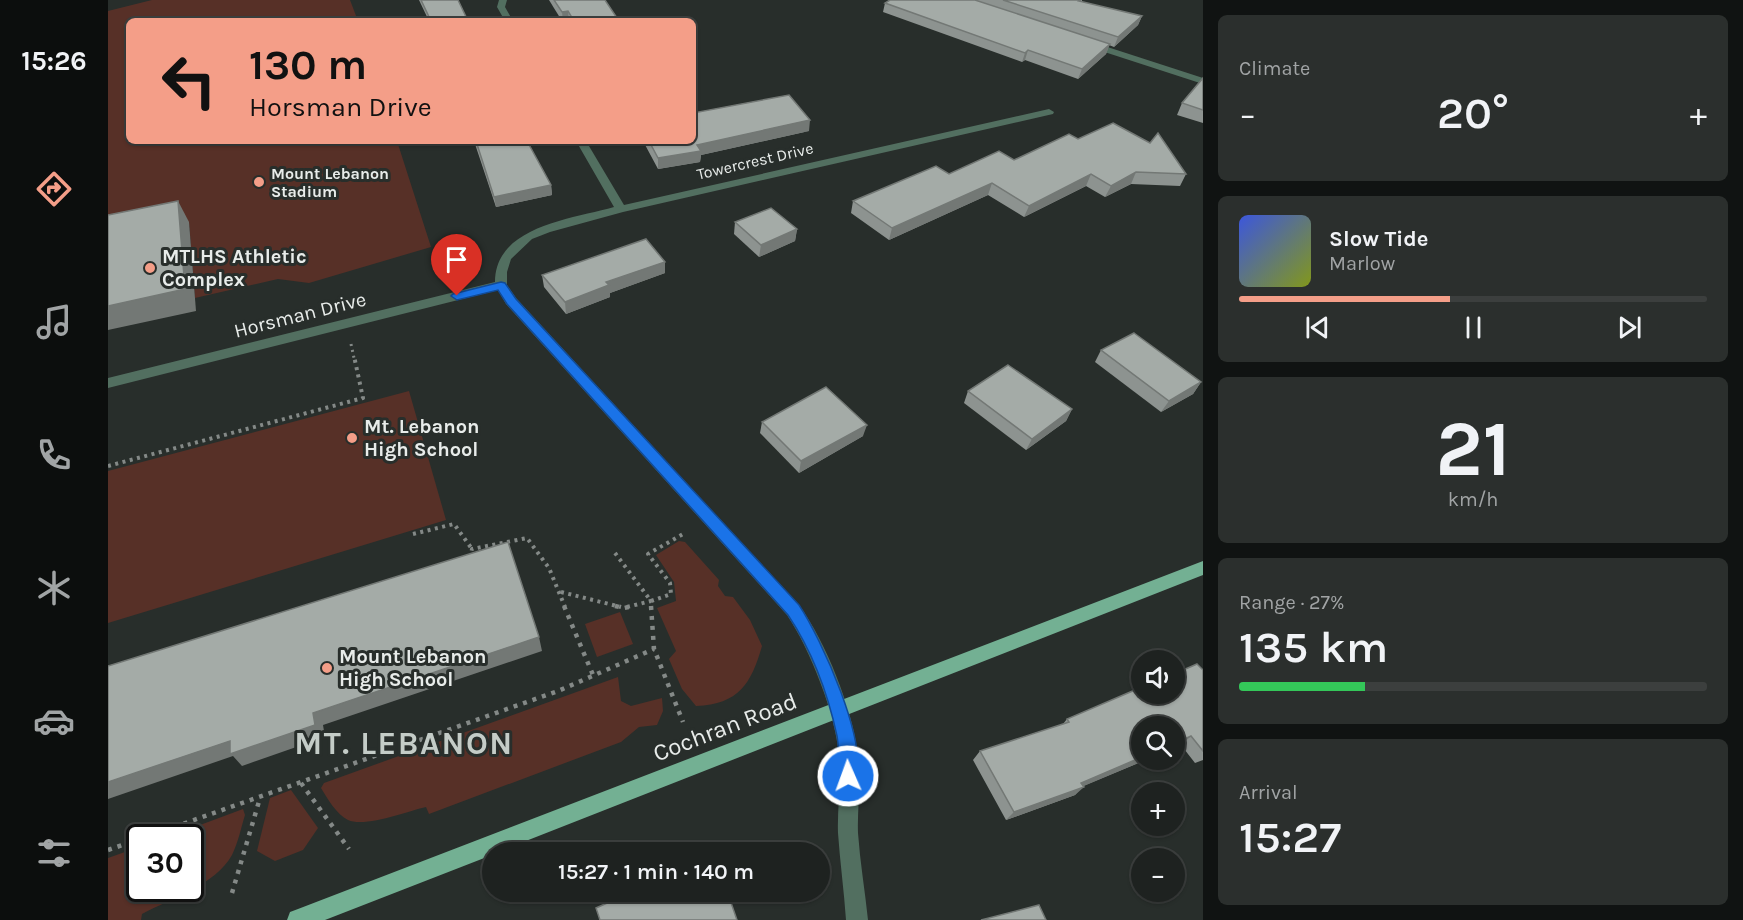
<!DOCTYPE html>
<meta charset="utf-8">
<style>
:root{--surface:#1e2220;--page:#2b2f2d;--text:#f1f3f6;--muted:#a1a4a5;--line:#3c3f3e;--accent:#f49e88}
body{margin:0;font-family:Karla,sans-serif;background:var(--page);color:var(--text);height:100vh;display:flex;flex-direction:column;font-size:22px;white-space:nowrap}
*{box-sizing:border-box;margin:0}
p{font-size:20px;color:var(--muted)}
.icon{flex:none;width:33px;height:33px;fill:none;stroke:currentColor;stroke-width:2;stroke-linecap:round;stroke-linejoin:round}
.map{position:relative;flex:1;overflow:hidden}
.drawer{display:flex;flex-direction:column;gap:15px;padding:15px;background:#101312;width:540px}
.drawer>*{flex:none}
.top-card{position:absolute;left:18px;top:18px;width:570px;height:126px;border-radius:9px;box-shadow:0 2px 4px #0004,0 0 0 2px var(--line);background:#f49e88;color:#111;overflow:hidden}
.fabs{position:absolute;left:1023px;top:650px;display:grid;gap:12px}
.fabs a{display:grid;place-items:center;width:54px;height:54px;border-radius:50%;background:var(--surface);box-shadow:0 2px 4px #0004,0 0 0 2px var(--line);font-size:30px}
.speed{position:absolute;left:18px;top:824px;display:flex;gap:12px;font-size:30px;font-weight:700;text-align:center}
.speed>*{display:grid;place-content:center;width:78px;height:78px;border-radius:50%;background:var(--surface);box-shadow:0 2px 4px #0004,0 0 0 2px var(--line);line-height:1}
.speed .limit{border:3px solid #111;border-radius:9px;background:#fff;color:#111}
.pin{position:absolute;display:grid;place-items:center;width:51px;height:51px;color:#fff;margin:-62px -26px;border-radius:50% 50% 50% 0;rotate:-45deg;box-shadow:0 0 6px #0007}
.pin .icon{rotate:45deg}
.me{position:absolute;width:66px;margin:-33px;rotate:358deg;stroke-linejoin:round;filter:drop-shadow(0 0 4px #0008)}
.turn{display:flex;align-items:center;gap:21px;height:126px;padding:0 24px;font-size:27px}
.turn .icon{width:78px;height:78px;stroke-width:2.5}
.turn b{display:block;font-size:42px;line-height:51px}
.big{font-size:45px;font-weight:600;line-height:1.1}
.drawer .widget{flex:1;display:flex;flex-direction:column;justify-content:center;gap:9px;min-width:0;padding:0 21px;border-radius:9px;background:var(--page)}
.drawer .dial{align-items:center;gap:0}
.dial b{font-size:78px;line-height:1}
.song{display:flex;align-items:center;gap:18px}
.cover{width:72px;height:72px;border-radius:9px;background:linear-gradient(135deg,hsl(230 70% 55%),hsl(70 70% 35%))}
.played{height:6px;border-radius:3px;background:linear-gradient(90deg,var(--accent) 45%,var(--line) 45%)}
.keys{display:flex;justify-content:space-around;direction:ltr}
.heat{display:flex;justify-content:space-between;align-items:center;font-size:33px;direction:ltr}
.charge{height:9px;border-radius:4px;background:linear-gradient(90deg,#34c759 27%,var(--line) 0)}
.trip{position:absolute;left:374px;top:842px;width:348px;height:60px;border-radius:30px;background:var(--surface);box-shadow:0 2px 4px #0004,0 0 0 2px var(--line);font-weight:600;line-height:60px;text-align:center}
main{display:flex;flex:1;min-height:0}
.tab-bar{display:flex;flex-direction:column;width:108px;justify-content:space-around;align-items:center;background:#0c0e0d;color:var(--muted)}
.tab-bar .icon{width:42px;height:42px}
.tab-bar .active{color:var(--accent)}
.tab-bar b{font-size:27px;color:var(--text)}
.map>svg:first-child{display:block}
.green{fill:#573027}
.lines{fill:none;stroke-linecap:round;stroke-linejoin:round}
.path-far2{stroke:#848987;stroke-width:3;stroke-dasharray:2 4;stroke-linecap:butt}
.path-far1{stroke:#848987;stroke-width:4;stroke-dasharray:3 4.5;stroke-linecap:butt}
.path{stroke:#848987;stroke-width:4.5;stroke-dasharray:4 6;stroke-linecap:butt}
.street{fill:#526f60;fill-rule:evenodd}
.primary{fill:#73b093;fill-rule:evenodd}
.wall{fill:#8d9390}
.shaded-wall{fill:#737875}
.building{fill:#a4aba7;stroke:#737875;stroke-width:1.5}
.route{fill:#1a73e8;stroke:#114b97;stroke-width:1.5}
.poi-dot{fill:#f49e88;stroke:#282e2b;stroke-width:2}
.labels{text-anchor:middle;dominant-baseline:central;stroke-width:6;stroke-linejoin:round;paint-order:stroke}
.far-street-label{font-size:16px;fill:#e8ecea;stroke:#282e2b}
.far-poi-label{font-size:16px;font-weight:bold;fill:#e8ecea;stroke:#282e2b;text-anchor:start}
.poi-label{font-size:20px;font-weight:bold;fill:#e8ecea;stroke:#282e2b;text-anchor:start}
.street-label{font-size:20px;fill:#e8ecea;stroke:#282e2b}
.near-street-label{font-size:24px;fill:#e8ecea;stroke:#282e2b}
.near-district-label{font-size:32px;font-weight:bold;letter-spacing:1.5px;fill:#c4ccc7;stroke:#282e2b}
</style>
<main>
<nav class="tab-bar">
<b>15:26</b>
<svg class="icon active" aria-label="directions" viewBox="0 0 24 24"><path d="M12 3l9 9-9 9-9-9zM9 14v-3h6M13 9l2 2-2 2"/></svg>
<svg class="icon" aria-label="music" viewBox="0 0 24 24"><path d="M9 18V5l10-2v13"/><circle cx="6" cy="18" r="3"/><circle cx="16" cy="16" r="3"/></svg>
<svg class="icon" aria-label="phone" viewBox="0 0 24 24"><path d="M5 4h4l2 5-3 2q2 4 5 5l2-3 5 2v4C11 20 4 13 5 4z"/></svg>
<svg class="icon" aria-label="climate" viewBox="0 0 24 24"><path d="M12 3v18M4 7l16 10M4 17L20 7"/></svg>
<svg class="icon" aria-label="car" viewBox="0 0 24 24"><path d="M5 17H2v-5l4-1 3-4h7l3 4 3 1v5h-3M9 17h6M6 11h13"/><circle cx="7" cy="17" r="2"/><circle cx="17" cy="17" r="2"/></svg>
<svg class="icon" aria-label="filters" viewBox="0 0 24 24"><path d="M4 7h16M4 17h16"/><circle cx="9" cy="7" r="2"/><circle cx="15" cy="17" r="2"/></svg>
</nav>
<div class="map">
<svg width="1095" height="920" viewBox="0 0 1095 920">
<rect width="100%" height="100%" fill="#282e2b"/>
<g class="green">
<polygon points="44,0 242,0 250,21 21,21 21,141 289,141 323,247 201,283 170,279 87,298 81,222 0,239 0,11"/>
<polygon points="301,391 338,520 0,623 0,471"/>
<path d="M571,541L577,542L611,580L610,586L617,596L625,597L642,620L654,646C643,684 631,704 588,706L574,689L561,659L568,651L549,608L568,601L566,582L548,555Z"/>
<polygon points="512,612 525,644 489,657 477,624"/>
<path d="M510,677L513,701L523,706L554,698L555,711L549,725L531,727L513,742L321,814L318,807C300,811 257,828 240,820C229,815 219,798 213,788L216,783Z"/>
<polygon points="183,790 210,828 195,850 167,861 149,851 162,798"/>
<path d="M135,809L137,815C133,828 130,843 124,855C107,885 64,898 34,914L33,920H0V858L31,847L32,888H82V837H60Z"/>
</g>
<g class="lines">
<polyline class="path-far2" points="243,344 246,358"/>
<g class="path-far1">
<polyline points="0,466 255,398 246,356"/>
<polyline points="305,534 346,524 364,549"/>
<polyline points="507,553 543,601 563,594 562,583 540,554 575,534"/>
<polyline points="362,558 364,549 419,538 441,568 457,607"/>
<polyline points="453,592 513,607"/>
<polyline points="519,607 543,601 543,607"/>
</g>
<g class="path">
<polyline points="456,606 485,675"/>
<polyline points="507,606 516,608 525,606"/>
<polyline points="543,606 546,649 575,722"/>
<polyline points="193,783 241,849"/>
<polyline points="38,837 450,691 546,649"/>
<polyline points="0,850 32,839"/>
<polyline points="124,893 152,798"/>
</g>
<g class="street">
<polygon points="391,0 399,0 397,7 405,21 397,21 389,7"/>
<polygon points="978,42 984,42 1095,78 1095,84 978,46"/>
<path d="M941,109L946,112L945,114L515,212L442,232L424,239L403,259L399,272V285L408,298L691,605C718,642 744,708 750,754C754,780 749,807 750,833C752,862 757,891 760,920H738C736,891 732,862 730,833C729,808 734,781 731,756C728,715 702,649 679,615L398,304L390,290L0,388V378L387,282C387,226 464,219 506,207L468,141H478L516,205Z"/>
</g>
<polygon class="primary" points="1095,561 1095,575 390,852 384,852 384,855 217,920 179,920 182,912 190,909"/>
</g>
<g class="wall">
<polygon points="311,0 350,0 360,21 321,21"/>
<polygon points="441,0 497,0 511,21 454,21"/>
<polygon points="782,0 974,0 974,2 1034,16 1030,25 1006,47 1001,45 998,54 970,79 917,60 914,62 775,12 777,3"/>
<polygon points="1095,78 1095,123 1069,115 1074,103"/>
<polygon points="701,131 593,155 592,162 550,169 535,141 585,141"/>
<polygon points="970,139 1078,174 1072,186 1023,184 997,197 978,186 916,217 880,195 781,240 743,213 745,201 841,174 906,160"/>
<polygon points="366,141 419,141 443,185 444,195 388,207"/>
<polygon points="627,222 689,229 687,241 651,257 626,234"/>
<polygon points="557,273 502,293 502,297 458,314 436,287 434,275"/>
<polygon points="993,350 1093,382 1085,394 1053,412 987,362"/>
<polygon points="860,391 964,409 958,421 918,450 856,403"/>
<polygon points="654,422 755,436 691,473 652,433"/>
<polygon points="1095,670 1095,760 1087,763 1073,745 1034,759 1040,759 975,786 967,795 898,820 865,760 872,751 955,724 959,719"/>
</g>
<g class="shaded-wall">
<polygon points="460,11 461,21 455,21 454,12"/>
<polygon points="1034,16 1030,25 1006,47 1010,37"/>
<polygon points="1002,44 998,54 970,79 974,69"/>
<polygon points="920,50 917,60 914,62 917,53"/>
<polygon points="702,120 701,131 593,155 592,162 550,169 550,158 589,145"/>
<polygon points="1028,172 1023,184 997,197 1003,186"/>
<polygon points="983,174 978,186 916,217 921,206"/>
<polygon points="884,183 880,195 781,240 784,228"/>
<polygon points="443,185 444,195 388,207 386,197"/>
<polygon points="70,201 81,222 88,311 0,330 0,306"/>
<polygon points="689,229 687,241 651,257 653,245"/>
<polygon points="557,262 557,273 502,293 502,297 458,314 457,302 498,282"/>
<polygon points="1093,382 1085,394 1053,412 1061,401"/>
<polygon points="964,409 958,421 918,450 924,439"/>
<polygon points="759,425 755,436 691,473 693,461"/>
<polygon points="431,637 434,651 215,725 217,737 134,766 125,756 0,799 0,782"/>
<polygon points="1083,736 1073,745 1066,748 1066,744"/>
<polygon points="1034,757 1034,759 1040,759 964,791 973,783"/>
<polygon points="976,787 967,795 898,820 906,812"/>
</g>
<g class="building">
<polygon points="313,0 350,0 360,21 323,21"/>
<polygon points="446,0 497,0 511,21 466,21 460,11 454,12"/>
<polygon points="782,0 867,0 1002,44 974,69 920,50 917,53 777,3"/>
<polygon points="895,0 973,0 971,1 1034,16 1010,37"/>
<polygon points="1095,78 1095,110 1074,103"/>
<polygon points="681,95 702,120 589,145 593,151 550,158 541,141 585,141 585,113"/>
<polygon points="1005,123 1042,143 1050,133 1078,174 1028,172 1003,186 983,174 921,206 884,183 784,228 745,201 828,166 841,174 891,151 906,160 961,134 970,139"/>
<polygon points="368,141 419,141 443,185 386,197"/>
<polygon points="70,201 77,289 0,306 0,215"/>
<polygon points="663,208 689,229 653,245 627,222"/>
<polygon points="538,239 557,262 498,282 501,285 457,302 434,275"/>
<polygon points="1026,333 1093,382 1061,401 993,350"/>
<polygon points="900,365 964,409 924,439 860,391"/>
<polygon points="718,387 759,425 693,461 654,422"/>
<polygon points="400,542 431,637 205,713 207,725 122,754 122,741 0,782 0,666"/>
<polygon points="1089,664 1095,670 1095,751 1083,736 1066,744 1066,726 1034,726 1034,757 973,783 976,787 906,812 872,751 961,722 959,719 1034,687 1034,693 1066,693 1066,674"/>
<polygon points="526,891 542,891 545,899 567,891 619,891 629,920 492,920 488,908"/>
<polygon points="931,905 938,920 873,920"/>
</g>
<path class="route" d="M393,282L397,283L408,299L691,605C713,638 762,745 747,782L740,785L734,782C728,768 732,751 729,736C720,694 704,651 680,615L399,304L390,290L349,300L343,296L345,294Z"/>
<g class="poi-dot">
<circle cx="151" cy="182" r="6"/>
<circle cx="42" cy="268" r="6"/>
<circle cx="244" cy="438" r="6"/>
<circle cx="219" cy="668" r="6"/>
</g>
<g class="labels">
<g class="far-street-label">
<text transform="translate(647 161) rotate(-13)">Towercrest Drive</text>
</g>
<g class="far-poi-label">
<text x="163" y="173">Mount Lebanon<tspan x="163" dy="18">Stadium</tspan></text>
</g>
<g class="poi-label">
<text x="54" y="256">MTLHS Athletic<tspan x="54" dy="23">Complex</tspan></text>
<text x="256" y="426">Mt. Lebanon<tspan x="256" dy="23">High School</tspan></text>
<text x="231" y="656">Mount Lebanon<tspan x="231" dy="23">High School</tspan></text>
</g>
<g class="street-label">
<text transform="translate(192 315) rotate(-14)">Horsman Drive</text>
</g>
<g class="near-street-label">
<text transform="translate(617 727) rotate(-21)">Cochran Road</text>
</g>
<g class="near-district-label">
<text x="296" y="743">MT. LEBANON</text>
</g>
</g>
</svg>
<div class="fabs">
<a><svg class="icon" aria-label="sound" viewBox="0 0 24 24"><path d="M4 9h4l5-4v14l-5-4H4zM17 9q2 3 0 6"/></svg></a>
<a><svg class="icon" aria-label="search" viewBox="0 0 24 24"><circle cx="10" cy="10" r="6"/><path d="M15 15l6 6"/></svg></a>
<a>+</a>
<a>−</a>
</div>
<div class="speed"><div class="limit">30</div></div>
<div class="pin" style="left:349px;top:296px;background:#d93025"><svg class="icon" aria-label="arrive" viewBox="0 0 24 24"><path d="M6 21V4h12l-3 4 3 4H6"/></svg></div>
<svg class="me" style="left:740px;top:776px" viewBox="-20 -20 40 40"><circle r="17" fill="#1a73e8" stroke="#fff" stroke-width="3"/><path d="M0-11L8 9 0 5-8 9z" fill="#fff"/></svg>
<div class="trip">15:27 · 1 min · 140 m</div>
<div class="top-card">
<div class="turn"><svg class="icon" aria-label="left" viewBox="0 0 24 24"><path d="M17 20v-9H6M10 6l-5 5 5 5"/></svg><div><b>130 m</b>Horsman Drive</div></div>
</div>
</div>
<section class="drawer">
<div class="widget"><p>Climate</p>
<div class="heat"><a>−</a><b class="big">20°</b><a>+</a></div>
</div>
<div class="widget">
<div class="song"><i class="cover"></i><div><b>Slow Tide</b><p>Marlow</p></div></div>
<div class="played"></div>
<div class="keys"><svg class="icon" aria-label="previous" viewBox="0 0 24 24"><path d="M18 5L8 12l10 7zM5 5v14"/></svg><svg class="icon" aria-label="pause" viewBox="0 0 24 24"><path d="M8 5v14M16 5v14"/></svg><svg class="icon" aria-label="next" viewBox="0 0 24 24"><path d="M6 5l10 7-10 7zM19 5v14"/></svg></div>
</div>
<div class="widget dial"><b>21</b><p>km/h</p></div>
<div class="widget"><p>Range · 27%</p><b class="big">135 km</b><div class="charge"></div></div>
<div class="widget"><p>Arrival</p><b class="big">15:27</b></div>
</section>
</main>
